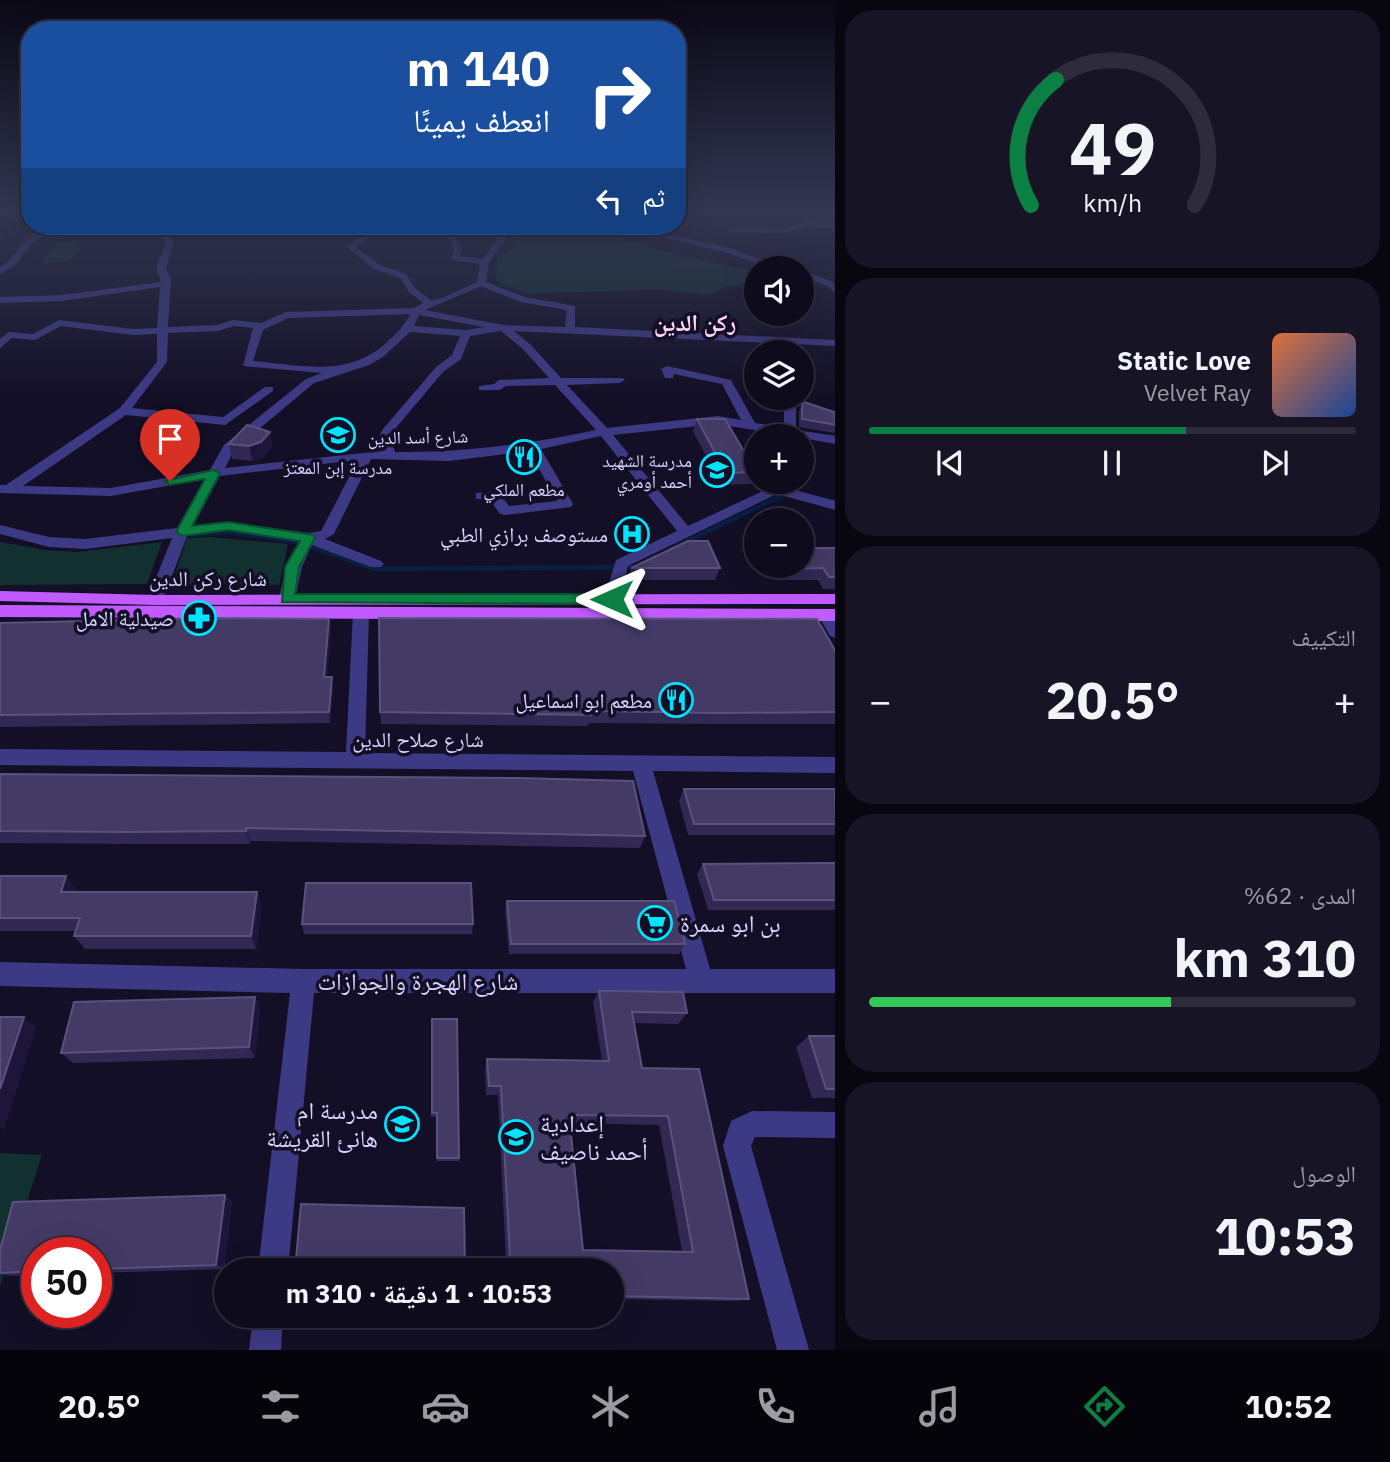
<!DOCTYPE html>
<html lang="ar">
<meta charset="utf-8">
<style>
:root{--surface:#0e0b1c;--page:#171425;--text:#f1f3f6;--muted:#9b9ba3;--line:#2e2b3b;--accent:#0b8043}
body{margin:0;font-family:"IBM Plex Sans","Noto Naskh Arabic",sans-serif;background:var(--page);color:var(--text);direction:rtl;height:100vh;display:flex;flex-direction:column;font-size:26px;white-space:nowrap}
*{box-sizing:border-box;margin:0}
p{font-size:23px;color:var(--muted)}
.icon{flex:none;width:38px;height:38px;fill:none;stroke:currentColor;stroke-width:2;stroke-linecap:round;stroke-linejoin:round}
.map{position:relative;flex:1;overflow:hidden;direction:ltr}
.panel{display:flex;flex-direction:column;gap:10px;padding:10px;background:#08060f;width:555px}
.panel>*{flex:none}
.hud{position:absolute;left:21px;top:21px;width:665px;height:214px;border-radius:28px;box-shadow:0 7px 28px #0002,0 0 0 2px var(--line);direction:rtl;background:#1a4fa0;color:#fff;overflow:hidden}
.tools{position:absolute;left:744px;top:256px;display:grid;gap:14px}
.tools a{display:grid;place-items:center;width:70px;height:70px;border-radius:50%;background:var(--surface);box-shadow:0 7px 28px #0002,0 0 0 2px var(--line);font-size:35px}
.speed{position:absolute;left:21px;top:1237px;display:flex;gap:14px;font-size:35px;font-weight:700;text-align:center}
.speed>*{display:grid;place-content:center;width:91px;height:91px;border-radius:50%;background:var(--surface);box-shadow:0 7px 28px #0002,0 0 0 2px var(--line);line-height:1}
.speed .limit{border:10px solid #d22;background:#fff;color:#111}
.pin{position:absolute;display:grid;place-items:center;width:60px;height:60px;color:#fff;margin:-72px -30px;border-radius:50% 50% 50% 0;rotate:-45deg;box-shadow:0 0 7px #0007}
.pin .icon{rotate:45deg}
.me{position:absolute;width:77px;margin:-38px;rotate:270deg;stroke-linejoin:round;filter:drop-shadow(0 0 5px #0008)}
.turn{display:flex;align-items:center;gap:24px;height:147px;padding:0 21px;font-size:32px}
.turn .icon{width:91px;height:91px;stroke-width:2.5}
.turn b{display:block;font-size:49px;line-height:60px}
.then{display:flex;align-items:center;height:66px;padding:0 21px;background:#0003;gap:14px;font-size:26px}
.big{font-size:52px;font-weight:700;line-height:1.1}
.panel .widget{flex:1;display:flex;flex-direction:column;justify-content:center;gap:10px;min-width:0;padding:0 24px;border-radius:28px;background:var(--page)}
.panel .dial{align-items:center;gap:0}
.dial svg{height:182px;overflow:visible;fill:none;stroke:var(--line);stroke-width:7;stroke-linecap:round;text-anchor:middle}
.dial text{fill:var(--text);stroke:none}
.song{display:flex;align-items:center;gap:21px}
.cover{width:84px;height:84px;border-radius:10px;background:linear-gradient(135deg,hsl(20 70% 55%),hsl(220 70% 35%))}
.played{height:7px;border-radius:4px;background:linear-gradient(90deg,var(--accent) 65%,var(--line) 65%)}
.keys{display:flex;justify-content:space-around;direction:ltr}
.heat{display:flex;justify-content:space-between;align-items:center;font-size:38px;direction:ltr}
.charge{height:10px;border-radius:5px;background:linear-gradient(90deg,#34c759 62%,var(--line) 0)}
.trip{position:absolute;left:214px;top:1258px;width:410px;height:70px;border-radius:35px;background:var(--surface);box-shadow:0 7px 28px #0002,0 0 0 2px var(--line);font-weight:700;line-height:70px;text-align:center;direction:rtl}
.menu{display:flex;height:112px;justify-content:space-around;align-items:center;background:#06040b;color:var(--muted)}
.menu .icon{width:49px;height:49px}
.menu .selected{color:var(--accent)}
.menu b{font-size:32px;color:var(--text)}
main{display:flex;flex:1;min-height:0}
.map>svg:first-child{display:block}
.green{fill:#12302f}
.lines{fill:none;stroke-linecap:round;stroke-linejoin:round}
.stream{stroke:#0a1f44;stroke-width:4.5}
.minor{fill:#3d3a85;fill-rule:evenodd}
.major{fill:#c25bff;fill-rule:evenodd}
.wall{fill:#312854;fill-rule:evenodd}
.shaded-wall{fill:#1d163a}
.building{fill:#433a66;stroke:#5a527e;stroke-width:2;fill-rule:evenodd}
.route{fill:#0b8043;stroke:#07532c;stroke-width:2}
.labels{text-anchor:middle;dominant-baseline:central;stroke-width:7;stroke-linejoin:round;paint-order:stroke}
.far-street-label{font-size:18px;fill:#d9d4ff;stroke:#130f26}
.far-poi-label{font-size:18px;fill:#d9d4ff;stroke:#130f26}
.poi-label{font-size:21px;fill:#d9d4ff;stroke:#130f26;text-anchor:end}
.street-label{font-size:21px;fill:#d9d4ff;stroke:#130f26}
.far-district-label{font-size:23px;font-weight:bold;fill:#ffd6f0;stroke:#130f26}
.near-poi-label{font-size:24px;fill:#d9d4ff;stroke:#130f26;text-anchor:start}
.near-street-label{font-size:24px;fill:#d9d4ff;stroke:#130f26}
</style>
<main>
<section class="panel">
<div class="widget dial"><svg viewBox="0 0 100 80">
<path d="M14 69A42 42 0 1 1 86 69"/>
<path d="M14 69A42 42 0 0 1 25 14" stroke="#0b8043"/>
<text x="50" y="56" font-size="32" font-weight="700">49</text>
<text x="50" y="72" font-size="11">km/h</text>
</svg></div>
<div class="widget">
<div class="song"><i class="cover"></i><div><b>Static Love</b><p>Velvet Ray</p></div></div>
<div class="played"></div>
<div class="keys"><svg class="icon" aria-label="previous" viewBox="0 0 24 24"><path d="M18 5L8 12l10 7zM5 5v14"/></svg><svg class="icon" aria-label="pause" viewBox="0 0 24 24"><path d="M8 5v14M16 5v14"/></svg><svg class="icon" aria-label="next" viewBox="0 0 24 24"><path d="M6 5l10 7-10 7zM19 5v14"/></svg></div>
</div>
<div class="widget"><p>التكييف</p>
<div class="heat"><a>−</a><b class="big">20.5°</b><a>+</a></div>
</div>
<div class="widget"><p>المدى · 62%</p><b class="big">310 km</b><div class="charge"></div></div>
<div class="widget"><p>الوصول</p><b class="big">10:53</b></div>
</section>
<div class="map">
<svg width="836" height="1350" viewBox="0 0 836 1350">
<rect width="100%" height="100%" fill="#130f26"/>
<g class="green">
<polygon points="513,226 600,229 627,242 650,245 656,250 756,272 756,285 727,286 707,295 658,289 528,294 496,281 497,257 508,253 519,240 500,235"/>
<polygon points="77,241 79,251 69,261 43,264 47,261 42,258 56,242"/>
<polygon points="210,537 288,544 279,585 172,584 187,538"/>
<polygon points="0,542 45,550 77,552 162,542 147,584 0,585"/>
<polygon points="0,1153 42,1155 0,1286"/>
</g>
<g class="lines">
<g class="stream">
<polyline points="191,535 227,532 297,542 375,569 634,567"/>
<polyline points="671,549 785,494"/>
</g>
<g class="minor">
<path d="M781,209C800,209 814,222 836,224V229L807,226L784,233L732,232L728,230L732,228L784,229L804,222Z"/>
<polygon points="30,212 30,216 0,219 0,215"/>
<polygon points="50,226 60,226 32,243 15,265 0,274 0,267 9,261 26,239"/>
<path d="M165,226H173L170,237L174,242L166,268L171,280L168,327L217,325L233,320L261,323L286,312L414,308L423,303L409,292L400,278L374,269L347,247L362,234L365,226H373L369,237L356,247L380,265L406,274L415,288L431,300L442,298L477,282L480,264L451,260L454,249L441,226H449L462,249L459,256L483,259L507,226H515L489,262L486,282L525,297L575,306V327L836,340V346L514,331L531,345L561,378H623L625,380L619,383L567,385L607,428L718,416L741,420L722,384L674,374L673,378H665L661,369L667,366L731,380L755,423L784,427V397H796V430L836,436V444L718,424L613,435L688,526L776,485L836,501V510L777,494L628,566L620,599L612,604L604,599L616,560L677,531L601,436L541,449L573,504L571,507L505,515L500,514L489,499H476V493L498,491L509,506L557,501L529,451L449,461L371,459L334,534L325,539L381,561L384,564L381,567H371L312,545L302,567L295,599L287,604L279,599C283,578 289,559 300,541L228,530L187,536L163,600L155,605L149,604L147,600L172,538L85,549L49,547L0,534V525L49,537L85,539L177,528L205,479L111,496L0,493V485H6L120,408L157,362V334L133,335L61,326L35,340L12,338L0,348V339L9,332L33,334L59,320L133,329L157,328L160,287L62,301L0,303V297L62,295L161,282L156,268L166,242L162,237ZM481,286L520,302L567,310L565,327L503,325L425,310ZM410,314C404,327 396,334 385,344C346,378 301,365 253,361L263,330L288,318ZM419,315L484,327L466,330L414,326ZM234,326L253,328L243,366L322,373L306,379L224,445L210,470L111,488L23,486L126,415L225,425L273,391V387H265L223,417L132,408L167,362L168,333L218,331ZM501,331L523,349L549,378L499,380L494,384L479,386V390H500L506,386L555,385L596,430C528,444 464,453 395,452L391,436L395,429L443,372L461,359L470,336ZM410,332L460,336L452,355L436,367L383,429L379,436L382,451L225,468L234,450L314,383L369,365L383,357ZM358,460L321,531L309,533L228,522L193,526L220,476Z"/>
<polygon points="617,226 631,226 734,249 781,268 768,268 728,253"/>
<polygon points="802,270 833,282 836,293 827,286 802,276"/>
<polygon points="361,607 369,613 365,753 836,757 836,773 653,771 710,969 836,969 836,993 314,993 288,1270 258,1270 290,993 0,986 0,962 303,969 686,969 633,771 0,765 0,749 346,752 353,613"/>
<polygon points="826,609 832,611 836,617 836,638 830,636 818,615"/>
<polygon points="752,1111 836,1112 836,1138 755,1137 751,1146 809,1350 777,1350 723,1146 731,1121"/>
<polygon points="253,1316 283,1316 281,1350 249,1350"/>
</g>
<g class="major">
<polygon points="0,591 155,595 836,594 836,604 155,605 0,601"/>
<polygon points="0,605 836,609 836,621 0,617"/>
</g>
</g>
<g class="wall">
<polygon points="802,404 836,418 836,429 834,433 799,427 799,412"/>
<polygon points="697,419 756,471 752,484 721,485 693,431"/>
<polygon points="270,432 272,447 263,458 252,461 232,459 229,444"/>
<polygon points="836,548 836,589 823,589 818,580 774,580 767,565 802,565"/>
<polygon points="631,568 720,568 715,580 627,580"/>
<polygon points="329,619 331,631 327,677 333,689 330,723 0,727 0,623"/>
<polygon points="836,652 836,724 712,724 589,723 588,726 381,724 380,712"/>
<polygon points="0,774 645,836 640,848 250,841 250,844 132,844 0,843"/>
<polygon points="684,789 836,790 836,835 688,835 679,801"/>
<polygon points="836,863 836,910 708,910 697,874 703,864"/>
<polygon points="0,876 66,876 76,890 76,892 262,905 256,949 85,949 74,936 76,931 0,931"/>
<polygon points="507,901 685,944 679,954 509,954 505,911"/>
<polygon points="302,924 473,924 472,934 304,934"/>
<path d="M599,991L687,1013L678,1024L634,1023L642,1068L699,1069L749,1299L736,1301L611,1299V1270H518L517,1262H506L498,1095H486L485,1069L487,1059L602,1061L593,1002ZM569,1123L659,1125L682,1251L583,1250Z"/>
<polygon points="255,997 260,1009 255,1058 73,1063 61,1053"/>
<polygon points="432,1019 459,1158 459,1161 437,1161 437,1117 431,1117"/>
<polygon points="809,1036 836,1036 836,1098 812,1098 796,1047"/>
<polygon points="232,1201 224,1269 96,1273 96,1253 37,1253 37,1275 10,1276 0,1274 0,1250"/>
</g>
<g class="shaded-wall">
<polygon points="270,432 272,447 263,458 252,461 249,446"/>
<polygon points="329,619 331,631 326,689 324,677"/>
<polygon points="332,677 333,689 330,723 329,712"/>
<polygon points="246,828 250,841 250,844 246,831"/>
<polygon points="66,876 76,890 71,905 61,892"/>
<polygon points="257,892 262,905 256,949 251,936"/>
<polygon points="255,997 260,1009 255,1058 249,1047"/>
<polygon points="24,1017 36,1028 4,1130 0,1127 0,1089"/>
<polygon points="225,1195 232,1201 224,1269 216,1265"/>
</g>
<g class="building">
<polygon points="804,402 834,412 836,425 802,419 802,404"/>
<polygon points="697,419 725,419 756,472 726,473"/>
<polygon points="247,425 270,432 261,442 249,446 229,444"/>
<polygon points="688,541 708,541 720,568 631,568"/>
<polygon points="802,548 836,548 836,577 829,577 823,568 779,569 778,565 802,565"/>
<polygon points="217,618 329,619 324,677 332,677 329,712 0,715 0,623"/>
<polygon points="379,618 817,619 836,652 836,712 718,713 591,711 591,715 380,712"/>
<polygon points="0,774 518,778 633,781 645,836 246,828 246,831 125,832 0,831"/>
<polygon points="684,789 835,789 836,824 694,824"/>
<polygon points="836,863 836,900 714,900 703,864"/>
<polygon points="0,876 66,876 61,892 257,892 251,936 74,936 80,918 0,918"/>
<polygon points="306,883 471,883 473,924 302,924"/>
<polygon points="507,901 674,901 685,944 511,944"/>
<path d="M599,991L683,992L687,1013L632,1012L642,1068L699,1069L749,1299L611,1296V1270H522L521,1258H510L501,1086H489L487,1059L609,1061ZM569,1115L668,1116L693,1252L583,1250Z"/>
<polygon points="255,997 249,1047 61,1053 74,1002"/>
<polygon points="0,1017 24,1017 0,1089"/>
<polygon points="432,1019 457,1019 459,1158 437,1158 437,1113 432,1113"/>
<polygon points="809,1036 836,1036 836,1089 826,1089"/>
<polygon points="225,1195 216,1265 96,1269 96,1253 37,1253 37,1271 0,1273 0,1250 13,1202"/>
<polygon points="301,1204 464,1208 465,1270 295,1270"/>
</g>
<linearGradient id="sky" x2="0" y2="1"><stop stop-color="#0a0815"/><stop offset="0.53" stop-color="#333752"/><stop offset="1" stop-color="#333752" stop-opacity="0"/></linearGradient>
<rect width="836" height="398" fill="url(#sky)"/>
<polygon class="route" points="214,470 220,473 192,526 228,522 313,535 315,538 299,567 295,594 612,594 620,599 612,604 282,602 285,567 300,541 228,530 183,536 176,532 205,479 170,485 164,481"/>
<defs>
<g id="school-ring" transform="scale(1.75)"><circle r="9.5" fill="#130f26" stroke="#00e5ff" stroke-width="1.5"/><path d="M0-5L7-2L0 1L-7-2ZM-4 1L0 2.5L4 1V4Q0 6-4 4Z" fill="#00e5ff"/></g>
<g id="restaurant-ring" transform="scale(1.75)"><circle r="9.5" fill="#130f26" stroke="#00e5ff" stroke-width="1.5"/><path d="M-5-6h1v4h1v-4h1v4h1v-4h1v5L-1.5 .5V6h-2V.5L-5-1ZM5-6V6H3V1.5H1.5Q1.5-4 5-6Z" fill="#00e5ff"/></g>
<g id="hospital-ring" transform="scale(1.75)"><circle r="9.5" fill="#130f26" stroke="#00e5ff" stroke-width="1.5"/><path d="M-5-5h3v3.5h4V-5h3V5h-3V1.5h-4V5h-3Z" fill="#00e5ff"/></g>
<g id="pharmacy-ring" transform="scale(1.75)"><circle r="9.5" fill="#130f26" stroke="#00e5ff" stroke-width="1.5"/><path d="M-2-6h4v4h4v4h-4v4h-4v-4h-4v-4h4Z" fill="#00e5ff"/></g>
<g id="supermarket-ring" transform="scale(1.75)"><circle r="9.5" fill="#130f26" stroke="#00e5ff" stroke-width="1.5"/><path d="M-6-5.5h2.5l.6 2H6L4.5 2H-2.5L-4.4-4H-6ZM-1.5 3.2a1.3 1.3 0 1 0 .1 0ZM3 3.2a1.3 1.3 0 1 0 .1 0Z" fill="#00e5ff"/></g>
</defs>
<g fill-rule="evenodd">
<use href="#school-ring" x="338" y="435"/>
<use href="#restaurant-ring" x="524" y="457"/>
<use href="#school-ring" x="717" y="470"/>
<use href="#hospital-ring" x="632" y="534"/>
<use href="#pharmacy-ring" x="199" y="618"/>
<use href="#restaurant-ring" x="676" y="700"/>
<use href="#supermarket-ring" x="655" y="923"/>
<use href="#school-ring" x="402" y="1124"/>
<use href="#school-ring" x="516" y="1137"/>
</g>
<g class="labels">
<g class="far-street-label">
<text transform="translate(418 437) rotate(-1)">شارع أسد الدين</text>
</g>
<g class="far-poi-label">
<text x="692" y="460" text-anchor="end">مدرسة الشهيد<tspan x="692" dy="21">أحمد أومري</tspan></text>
<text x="338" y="467">مدرسة إبن المعتز</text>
<text x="524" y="489">مطعم الملكي</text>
</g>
<g class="poi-label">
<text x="608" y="534">مستوصف برازي الطبي</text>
<text x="174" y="618">صيدلية الامل</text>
<text x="652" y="700">مطعم ابو اسماعيل</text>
</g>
<g class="street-label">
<text x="208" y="578">شارع ركن الدين</text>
<text x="418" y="739">شارع صلاح الدين</text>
</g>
<g class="far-district-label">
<text x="695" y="322">ركن الدين</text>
</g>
<g class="near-poi-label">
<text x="680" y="923">بن ابو سمرة</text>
<text x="378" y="1110" text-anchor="end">مدرسة ام<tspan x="378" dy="28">هانئ القريشة</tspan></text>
<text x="540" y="1123">إعدادية<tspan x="540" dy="28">أحمد ناصيف</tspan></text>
</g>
<g class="near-street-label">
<text x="418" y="981">شارع الهجرة والجوازات</text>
</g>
</g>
</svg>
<div class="tools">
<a><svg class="icon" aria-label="sound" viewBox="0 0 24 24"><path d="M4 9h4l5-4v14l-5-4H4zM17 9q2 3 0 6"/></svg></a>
<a><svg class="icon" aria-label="layers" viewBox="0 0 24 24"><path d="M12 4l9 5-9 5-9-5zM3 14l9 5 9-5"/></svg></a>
<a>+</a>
<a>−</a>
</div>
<div class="speed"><div class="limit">50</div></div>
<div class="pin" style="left:170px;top:481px;background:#d93025"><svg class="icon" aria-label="arrive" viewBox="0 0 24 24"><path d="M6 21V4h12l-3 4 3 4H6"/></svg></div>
<svg class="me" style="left:612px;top:599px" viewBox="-20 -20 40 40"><path d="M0-17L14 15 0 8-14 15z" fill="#0b8043" stroke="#fff" stroke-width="4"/></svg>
<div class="trip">10:53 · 1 دقيقة · 310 m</div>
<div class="hud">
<div class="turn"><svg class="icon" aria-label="right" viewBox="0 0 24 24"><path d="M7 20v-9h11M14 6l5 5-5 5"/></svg><div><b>140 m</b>انعطف يمينًا</div></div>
<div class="then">ثم<svg class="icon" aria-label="left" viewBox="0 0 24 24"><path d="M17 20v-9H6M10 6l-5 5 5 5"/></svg></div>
</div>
</div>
</main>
<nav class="menu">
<b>10:52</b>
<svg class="icon selected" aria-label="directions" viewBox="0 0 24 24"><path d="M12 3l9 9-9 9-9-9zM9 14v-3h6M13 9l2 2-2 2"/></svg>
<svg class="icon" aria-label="music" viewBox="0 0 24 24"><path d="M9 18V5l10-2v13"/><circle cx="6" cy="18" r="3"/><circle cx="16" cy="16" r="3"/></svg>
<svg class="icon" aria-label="phone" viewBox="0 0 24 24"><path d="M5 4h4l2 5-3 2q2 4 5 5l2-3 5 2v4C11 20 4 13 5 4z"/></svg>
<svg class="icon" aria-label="climate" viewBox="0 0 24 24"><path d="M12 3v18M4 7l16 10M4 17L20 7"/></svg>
<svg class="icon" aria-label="car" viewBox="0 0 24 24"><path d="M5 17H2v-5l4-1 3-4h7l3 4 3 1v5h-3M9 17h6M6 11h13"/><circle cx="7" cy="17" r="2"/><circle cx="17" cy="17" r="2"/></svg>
<svg class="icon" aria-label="filters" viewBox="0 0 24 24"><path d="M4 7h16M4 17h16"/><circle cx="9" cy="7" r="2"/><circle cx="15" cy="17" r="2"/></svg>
<b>20.5°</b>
</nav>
